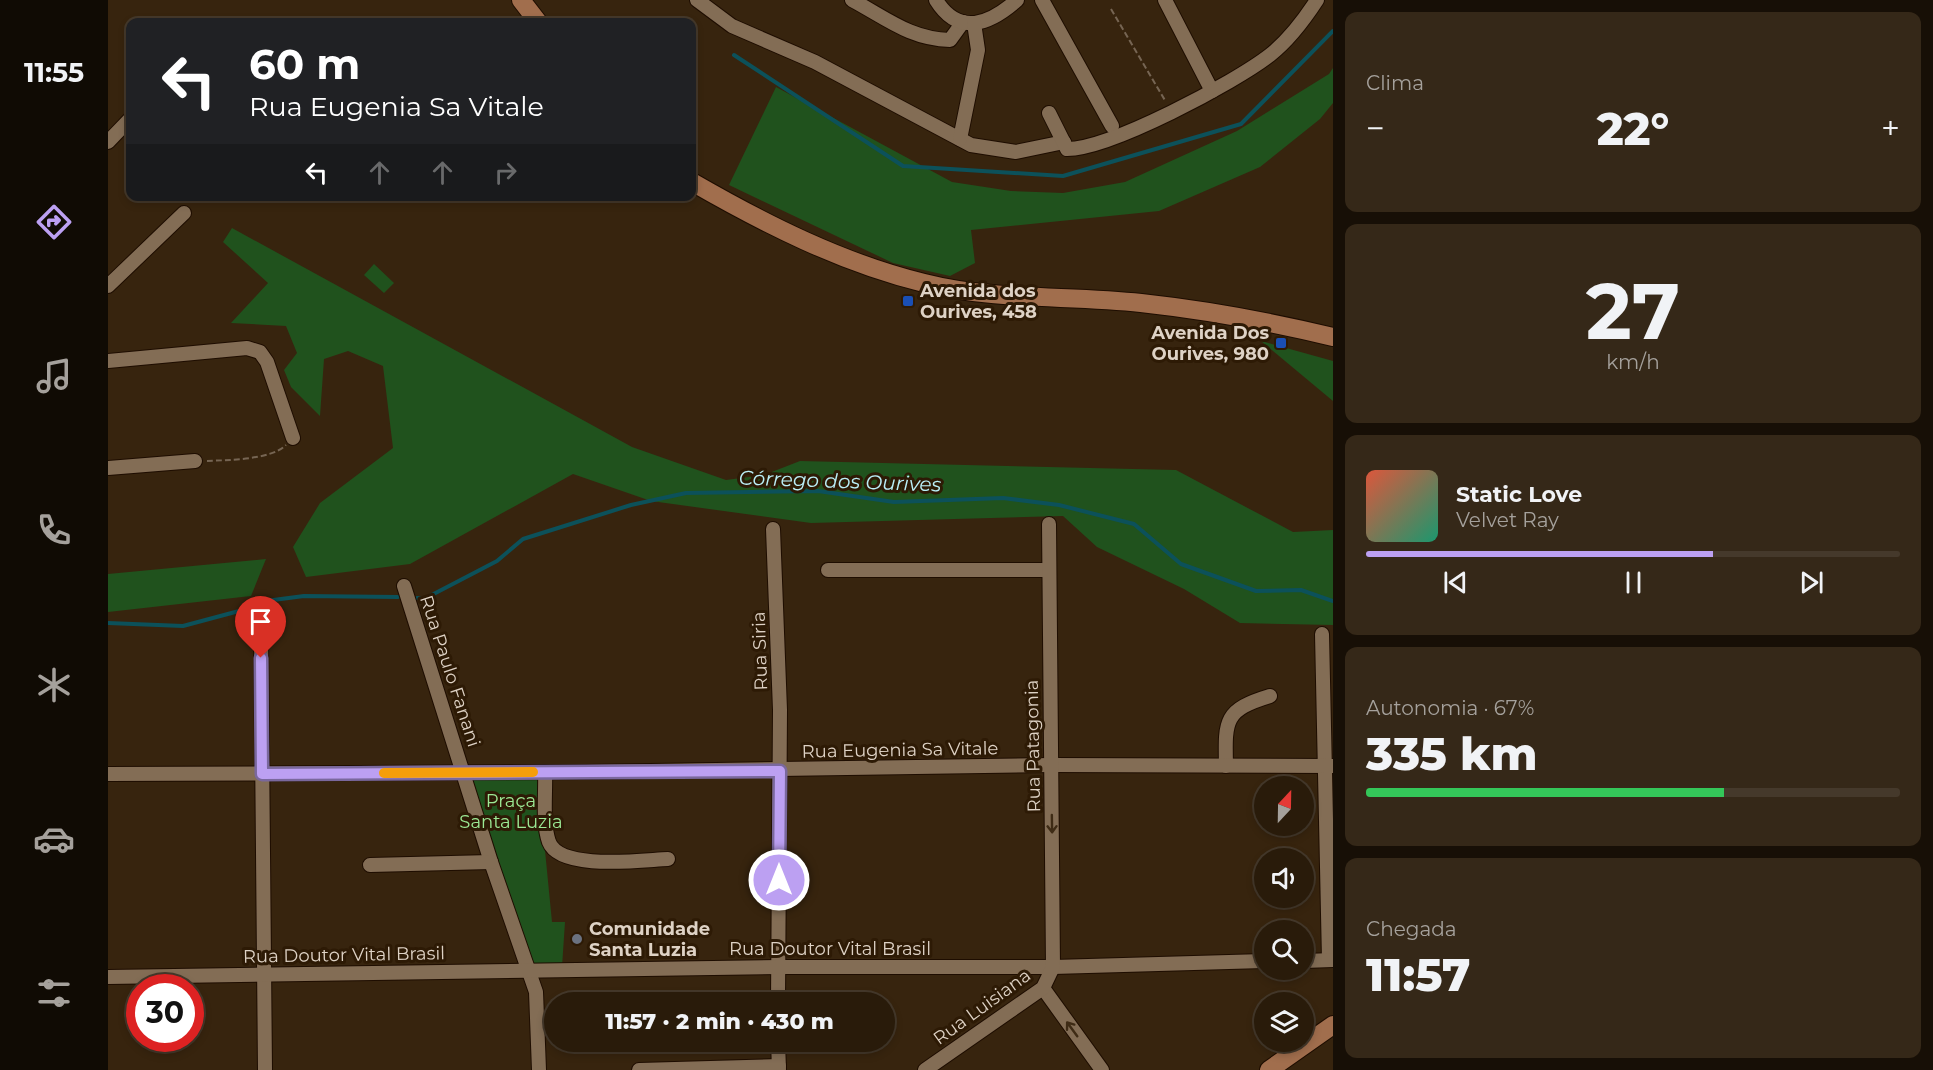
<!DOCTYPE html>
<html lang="pt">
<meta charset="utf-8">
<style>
:root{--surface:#291b0a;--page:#352818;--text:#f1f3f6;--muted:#a5a19c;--line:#45392b;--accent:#bca0f2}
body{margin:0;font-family:Montserrat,sans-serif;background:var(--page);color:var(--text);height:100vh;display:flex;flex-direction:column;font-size:22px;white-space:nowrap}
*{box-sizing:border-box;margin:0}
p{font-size:20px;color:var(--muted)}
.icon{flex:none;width:33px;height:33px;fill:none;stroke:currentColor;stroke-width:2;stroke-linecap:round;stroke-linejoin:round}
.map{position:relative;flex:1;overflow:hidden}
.side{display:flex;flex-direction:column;gap:12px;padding:12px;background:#170f06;width:600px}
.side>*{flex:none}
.hud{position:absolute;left:18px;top:18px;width:570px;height:183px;border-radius:12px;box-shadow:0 3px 9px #0003,0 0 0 2px var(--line);background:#202124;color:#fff;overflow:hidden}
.needle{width:39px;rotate:22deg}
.fabs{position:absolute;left:1146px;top:776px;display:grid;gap:12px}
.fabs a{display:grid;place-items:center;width:60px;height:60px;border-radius:50%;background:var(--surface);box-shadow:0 3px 9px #0003,0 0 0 2px var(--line);font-size:30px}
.speed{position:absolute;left:18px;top:974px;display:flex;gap:12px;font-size:30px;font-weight:700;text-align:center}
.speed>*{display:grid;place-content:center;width:78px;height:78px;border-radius:50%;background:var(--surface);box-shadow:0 3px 9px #0003,0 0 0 2px var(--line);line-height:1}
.speed .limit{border:9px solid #d22;background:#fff;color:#111}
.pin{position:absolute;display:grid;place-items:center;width:51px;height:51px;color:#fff;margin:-62px -26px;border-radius:50% 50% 50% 0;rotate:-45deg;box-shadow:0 0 6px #0007}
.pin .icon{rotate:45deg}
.me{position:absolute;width:66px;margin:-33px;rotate:0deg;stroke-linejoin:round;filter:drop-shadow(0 0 4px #0008)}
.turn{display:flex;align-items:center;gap:21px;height:126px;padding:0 24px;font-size:27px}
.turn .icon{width:78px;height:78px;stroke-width:2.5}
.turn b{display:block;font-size:42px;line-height:51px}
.lanes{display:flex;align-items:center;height:57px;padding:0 24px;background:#0003;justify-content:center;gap:30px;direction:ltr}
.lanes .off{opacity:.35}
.big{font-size:45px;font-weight:800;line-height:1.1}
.side .tile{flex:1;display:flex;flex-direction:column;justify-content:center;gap:9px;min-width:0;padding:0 21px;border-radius:12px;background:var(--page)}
.side .dial{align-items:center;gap:0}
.dial b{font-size:78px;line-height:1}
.song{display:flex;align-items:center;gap:18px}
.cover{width:72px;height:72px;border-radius:9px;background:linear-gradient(135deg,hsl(10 70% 55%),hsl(160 70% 35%))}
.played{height:6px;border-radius:3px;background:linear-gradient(90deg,var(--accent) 65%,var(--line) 65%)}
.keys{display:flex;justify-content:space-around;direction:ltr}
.heat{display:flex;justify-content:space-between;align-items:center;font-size:33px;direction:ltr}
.charge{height:9px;border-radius:4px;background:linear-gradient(90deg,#34c759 67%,var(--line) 0)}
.trip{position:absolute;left:436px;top:992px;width:351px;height:60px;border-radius:30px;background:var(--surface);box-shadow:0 3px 9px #0003,0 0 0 2px var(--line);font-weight:800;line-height:60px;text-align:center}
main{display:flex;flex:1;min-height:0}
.dock{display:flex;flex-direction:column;width:108px;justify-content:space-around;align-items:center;background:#100b04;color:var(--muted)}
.dock .icon{width:42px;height:42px}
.dock .selected{color:var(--accent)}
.dock b{font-size:27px;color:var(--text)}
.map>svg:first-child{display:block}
.green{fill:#20521d}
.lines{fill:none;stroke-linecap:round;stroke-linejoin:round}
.stream{stroke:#0c515a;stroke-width:4}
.minor-casing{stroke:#1e0d00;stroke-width:16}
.major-casing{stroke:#1e0d00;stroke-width:20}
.path{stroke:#766553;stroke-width:2;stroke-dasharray:6 3;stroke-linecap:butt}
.minor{stroke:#836d55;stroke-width:14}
.major{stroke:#a16e4d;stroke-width:18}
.oneway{stroke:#3e2b15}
.route-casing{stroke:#7a689d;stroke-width:15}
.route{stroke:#bca0f2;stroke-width:10}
.slow{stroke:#f59e0b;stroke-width:10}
.transit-dot{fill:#1a4fb4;stroke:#2d1a05;stroke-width:2}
.worship-dot{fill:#6b7280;stroke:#2d1a05;stroke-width:2}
.labels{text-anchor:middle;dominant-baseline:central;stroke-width:6;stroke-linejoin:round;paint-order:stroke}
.poi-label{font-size:18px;font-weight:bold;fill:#ded2c5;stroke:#2d1a05;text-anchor:start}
.street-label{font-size:18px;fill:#ded2c5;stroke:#2d1a05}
.park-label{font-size:18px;fill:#9cea95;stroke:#2d1a05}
.water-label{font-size:20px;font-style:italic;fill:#baeff7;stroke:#2d1a05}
</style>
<main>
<nav class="dock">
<b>11:55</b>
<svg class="icon selected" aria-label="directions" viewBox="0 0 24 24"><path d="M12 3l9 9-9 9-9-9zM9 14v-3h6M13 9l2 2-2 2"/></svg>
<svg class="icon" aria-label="music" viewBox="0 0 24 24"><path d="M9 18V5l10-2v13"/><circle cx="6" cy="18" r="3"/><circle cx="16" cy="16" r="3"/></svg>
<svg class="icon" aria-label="phone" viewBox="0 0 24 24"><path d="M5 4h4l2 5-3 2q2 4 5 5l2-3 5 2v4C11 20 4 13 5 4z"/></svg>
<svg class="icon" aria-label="climate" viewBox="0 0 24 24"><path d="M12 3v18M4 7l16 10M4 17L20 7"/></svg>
<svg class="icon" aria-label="car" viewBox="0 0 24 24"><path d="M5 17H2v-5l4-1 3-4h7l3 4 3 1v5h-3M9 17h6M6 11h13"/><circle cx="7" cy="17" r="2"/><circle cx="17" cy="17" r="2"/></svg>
<svg class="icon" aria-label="filters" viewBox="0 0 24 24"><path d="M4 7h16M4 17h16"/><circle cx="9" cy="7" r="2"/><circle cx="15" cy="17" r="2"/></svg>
</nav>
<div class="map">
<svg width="1225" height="1070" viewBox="0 0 1225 1070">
<rect width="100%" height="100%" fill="#37240e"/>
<g class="green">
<polygon points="1225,68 1225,103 1212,119 1152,167 1051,211 863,230 867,263 842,276 785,263 621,185 668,87 844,182 903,191 955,193 1017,182 1129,131 1221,74"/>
<polygon points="124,228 524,447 618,480 656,475 692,461 1068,470 1185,532 1225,530 1225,625 1132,623 1076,589 989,547 955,516 703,523 543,501 465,474 302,564 198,577 185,547 212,503 285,448 275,366 240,351 216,359 212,416 183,387 176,370 189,353 178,326 123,323 160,283 115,242"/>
<polygon points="266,264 286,283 276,293 256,275"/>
<polygon points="1153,341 1225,361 1225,401"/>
<polygon points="158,559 143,596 0,612 0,574"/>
<polygon points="433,776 435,830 444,922 457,922 454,967 424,969 360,777"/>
</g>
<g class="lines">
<g class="stream">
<polyline points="626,55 795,166 955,176 1133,124 1225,31"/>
<polyline points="309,598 316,599 389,561 415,539 523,505 578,493 710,491 786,502 895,498 951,505 1026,524 1073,564 1148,591 1193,590 1225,601"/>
<polyline points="0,623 75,626 131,611 150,602 196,596 290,597"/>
</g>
<g class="minor-casing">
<g id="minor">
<polyline points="589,0 624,26 707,62 863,145 908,152 956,142"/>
<path d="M744,0C778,18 802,39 842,40L855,22"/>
<path d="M828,0C851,37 882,24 909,0"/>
<polyline points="934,0 1004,126"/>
<polyline points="1057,0 1104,91"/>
<path d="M941,113L959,149C1002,149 1126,83 1162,55C1181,40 1196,20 1209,0"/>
<polyline points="852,139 870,50 866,23"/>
<polyline points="0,142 22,119"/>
<polyline points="0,286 76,213"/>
<polyline points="0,361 139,348 152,352 159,362 185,438"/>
<polyline points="0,468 87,461"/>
<polyline points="665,529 672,710 670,1002"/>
<polyline points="720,570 941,570"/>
<polyline points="296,586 383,862 428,992 431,1070"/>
<polyline points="1214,634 1221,960"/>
<polyline points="153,635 157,1070"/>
<path d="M1118,766C1117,720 1116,710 1162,696"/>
<path d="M437,772C438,793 434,822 441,842C452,871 534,860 560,859"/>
<polyline points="0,774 478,772 943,765 1225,766"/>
<polyline points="262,865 383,862"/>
<polyline points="1196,961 1225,960"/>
<polyline points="0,977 670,967 945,967 1156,961"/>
<polyline points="935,988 994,1070"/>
<polyline points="670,1041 671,1070"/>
<polyline points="531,1070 671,1066"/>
<polyline points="817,1070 935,988 945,967 941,524"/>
</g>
</g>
<g class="major-casing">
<g id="major">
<polyline points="413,0 430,22"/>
<path d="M584,182C657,224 734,263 816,283C887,301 961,295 1033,303C1097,310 1163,322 1225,337"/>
<polyline points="1161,1070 1225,1025"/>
</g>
</g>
<g class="path">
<polyline points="1003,9 1058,102"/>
<path d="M99,461C119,460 163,460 178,445"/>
</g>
<use href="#minor" class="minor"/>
<use href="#major" class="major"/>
</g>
<defs><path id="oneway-shaft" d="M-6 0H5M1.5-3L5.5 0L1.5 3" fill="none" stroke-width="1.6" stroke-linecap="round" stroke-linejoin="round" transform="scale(1.5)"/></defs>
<g class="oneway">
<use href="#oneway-shaft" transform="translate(944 824) rotate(89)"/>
<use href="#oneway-shaft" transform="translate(964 1029) rotate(-126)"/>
</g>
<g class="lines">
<g class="route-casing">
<polyline id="route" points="153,658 154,774 672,771 671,880"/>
</g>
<use href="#route" class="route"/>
<polyline class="slow" points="276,773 425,772"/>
</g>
<g class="transit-dot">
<rect x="794" y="295" width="12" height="12" rx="3"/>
<rect x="1167" y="337" width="12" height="12" rx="3"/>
</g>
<circle class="worship-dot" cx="469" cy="939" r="6"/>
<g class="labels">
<g class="poi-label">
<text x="812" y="291">Avenida dos<tspan x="812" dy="21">Ourives, 458</tspan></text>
<text x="1161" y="333" text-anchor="end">Avenida Dos<tspan x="1161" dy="21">Ourives, 980</tspan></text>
<text x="481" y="929">Comunidade<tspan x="481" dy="21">Santa Luzia</tspan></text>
</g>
<g class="street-label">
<text transform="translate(652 651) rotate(-92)">Rua Siria</text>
<text transform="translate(342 671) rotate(72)">Rua Paulo Fanani</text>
<text transform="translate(925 746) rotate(-91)">Rua Patagonia</text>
<text transform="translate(792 750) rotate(-1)">Rua Eugenia Sa Vitale</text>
<text x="722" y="949">Rua Doutor Vital Brasil</text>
<text transform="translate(236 955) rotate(-1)">Rua Doutor Vital Brasil</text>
<text transform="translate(874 1007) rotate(-36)">Rua Luisiana</text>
</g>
<g class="park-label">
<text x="403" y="801">Praça<tspan x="403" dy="21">Santa Luzia</tspan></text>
</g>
<g class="water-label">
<text transform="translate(732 481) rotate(2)">Córrego dos Ourives</text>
</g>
</g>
</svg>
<div class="fabs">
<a><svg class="needle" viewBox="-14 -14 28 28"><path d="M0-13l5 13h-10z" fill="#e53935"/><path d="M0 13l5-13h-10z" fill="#a5a19c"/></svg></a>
<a><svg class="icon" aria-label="sound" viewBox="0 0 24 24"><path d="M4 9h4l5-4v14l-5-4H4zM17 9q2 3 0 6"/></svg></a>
<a><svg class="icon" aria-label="search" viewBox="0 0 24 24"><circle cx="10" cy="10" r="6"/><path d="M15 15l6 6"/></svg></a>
<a><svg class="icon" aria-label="layers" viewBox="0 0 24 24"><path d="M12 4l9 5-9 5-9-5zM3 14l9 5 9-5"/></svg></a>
</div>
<div class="speed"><div class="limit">30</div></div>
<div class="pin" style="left:153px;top:658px;background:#d93025"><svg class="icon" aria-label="arrive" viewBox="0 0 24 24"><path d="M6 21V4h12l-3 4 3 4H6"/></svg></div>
<svg class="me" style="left:671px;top:880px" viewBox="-20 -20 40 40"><circle r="17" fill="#bca0f2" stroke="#fff" stroke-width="3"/><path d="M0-11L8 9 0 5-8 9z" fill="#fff"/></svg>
<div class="trip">11:57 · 2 min · 430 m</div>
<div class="hud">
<div class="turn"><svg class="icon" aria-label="left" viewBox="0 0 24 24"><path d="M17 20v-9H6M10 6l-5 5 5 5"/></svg><div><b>60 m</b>Rua Eugenia Sa Vitale</div></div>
<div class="lanes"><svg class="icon" aria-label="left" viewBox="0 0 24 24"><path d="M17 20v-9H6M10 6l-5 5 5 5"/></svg><svg class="icon off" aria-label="ahead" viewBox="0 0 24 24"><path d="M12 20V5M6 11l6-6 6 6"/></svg><svg class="icon off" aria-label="ahead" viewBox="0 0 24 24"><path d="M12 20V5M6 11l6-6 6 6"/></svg><svg class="icon off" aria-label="right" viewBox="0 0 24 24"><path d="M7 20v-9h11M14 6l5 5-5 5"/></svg></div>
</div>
</div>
<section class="side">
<div class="tile"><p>Clima</p>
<div class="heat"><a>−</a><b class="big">22°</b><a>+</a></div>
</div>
<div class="tile dial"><b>27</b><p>km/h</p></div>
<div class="tile">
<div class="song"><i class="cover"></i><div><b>Static Love</b><p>Velvet Ray</p></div></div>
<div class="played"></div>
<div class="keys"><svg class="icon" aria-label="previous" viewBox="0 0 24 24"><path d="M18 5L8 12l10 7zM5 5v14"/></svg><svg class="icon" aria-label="pause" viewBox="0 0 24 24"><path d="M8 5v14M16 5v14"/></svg><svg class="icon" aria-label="next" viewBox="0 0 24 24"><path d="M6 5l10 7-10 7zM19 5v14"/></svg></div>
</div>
<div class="tile"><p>Autonomia · 67%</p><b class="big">335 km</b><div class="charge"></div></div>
<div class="tile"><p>Chegada</p><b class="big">11:57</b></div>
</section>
</main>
